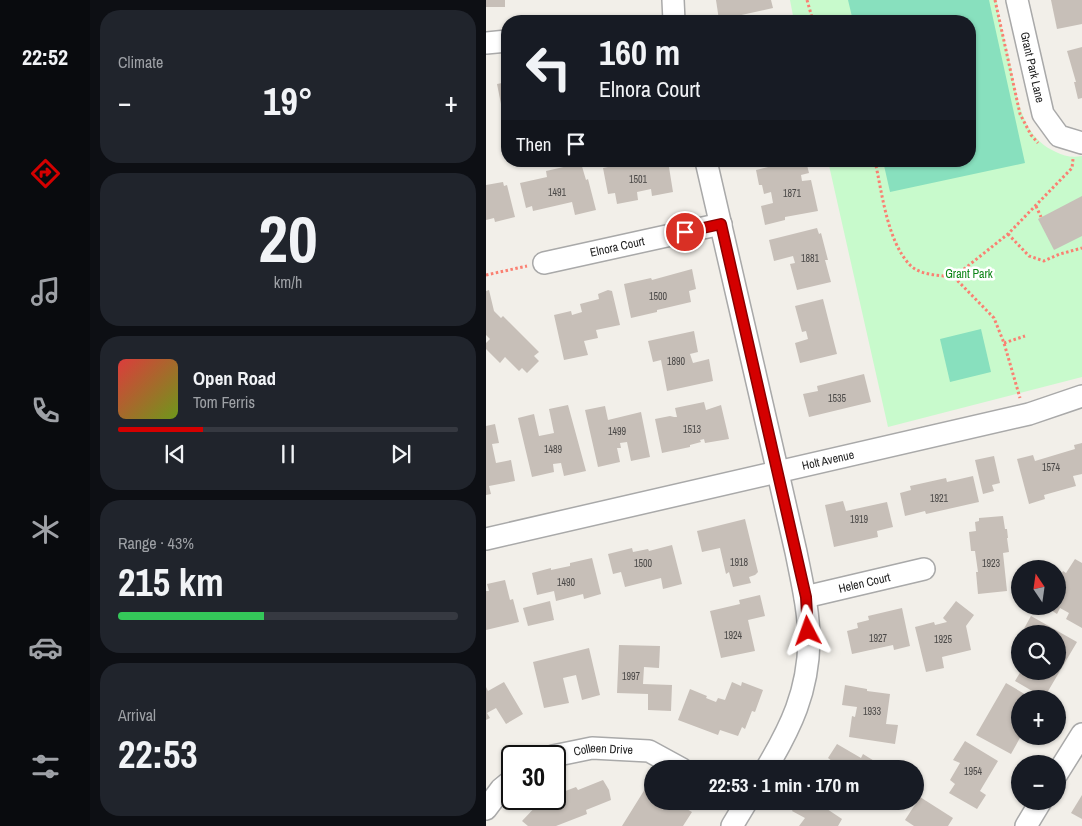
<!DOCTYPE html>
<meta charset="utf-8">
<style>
:root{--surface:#171b24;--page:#20242c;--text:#f1f3f6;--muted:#9ea1a6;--line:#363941;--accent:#d40000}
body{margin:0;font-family:"Archivo Narrow",sans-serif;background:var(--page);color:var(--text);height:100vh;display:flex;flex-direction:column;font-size:19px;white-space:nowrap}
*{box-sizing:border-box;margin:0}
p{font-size:16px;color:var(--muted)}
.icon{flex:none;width:28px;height:28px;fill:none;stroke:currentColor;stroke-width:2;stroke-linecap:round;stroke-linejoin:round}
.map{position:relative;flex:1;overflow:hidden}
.drawer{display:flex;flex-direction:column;gap:10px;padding:10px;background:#0d0f14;width:396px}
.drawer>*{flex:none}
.top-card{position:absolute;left:15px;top:15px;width:475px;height:152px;border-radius:20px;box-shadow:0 1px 4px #0004;background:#171b24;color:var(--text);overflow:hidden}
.needle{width:32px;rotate:347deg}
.tools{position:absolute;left:525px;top:560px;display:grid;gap:10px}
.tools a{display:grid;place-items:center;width:55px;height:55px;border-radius:50%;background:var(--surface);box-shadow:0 1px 4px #0004;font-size:25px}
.speed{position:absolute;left:15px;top:745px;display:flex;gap:10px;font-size:25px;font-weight:700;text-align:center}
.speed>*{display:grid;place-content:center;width:65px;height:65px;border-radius:50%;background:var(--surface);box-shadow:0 1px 4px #0004;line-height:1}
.speed .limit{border:2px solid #111;border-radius:8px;background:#fff;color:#111}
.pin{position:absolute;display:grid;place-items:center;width:42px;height:42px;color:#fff;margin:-21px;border:2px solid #fff;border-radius:50%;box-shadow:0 1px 5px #0007}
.me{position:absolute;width:55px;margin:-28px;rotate:356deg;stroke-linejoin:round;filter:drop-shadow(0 0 4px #0008)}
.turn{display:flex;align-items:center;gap:18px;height:105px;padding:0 15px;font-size:22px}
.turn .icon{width:65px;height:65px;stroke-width:2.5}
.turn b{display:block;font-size:35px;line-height:42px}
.then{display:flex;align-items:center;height:48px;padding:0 15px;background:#0003;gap:10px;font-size:19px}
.big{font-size:38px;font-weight:700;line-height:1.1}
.drawer .tile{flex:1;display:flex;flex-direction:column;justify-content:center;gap:8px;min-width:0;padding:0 18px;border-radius:20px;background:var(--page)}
.drawer .dial{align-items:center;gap:0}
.dial b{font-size:65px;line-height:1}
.song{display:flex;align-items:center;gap:15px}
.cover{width:60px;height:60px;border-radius:8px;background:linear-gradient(135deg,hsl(0 70% 55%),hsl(80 70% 35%))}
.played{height:5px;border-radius:2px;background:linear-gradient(90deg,var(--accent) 25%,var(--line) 25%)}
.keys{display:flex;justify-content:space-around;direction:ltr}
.heat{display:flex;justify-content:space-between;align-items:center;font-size:28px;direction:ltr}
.charge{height:8px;border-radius:4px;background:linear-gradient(90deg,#34c759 43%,var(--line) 0)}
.trip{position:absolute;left:158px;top:760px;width:280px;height:50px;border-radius:25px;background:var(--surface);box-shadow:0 1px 4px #0004;font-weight:700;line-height:50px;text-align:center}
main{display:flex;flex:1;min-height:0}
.tabs{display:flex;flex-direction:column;width:90px;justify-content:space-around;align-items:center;background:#090b0e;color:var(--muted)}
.tabs .icon{width:35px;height:35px}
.tabs .active{color:var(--accent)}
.tabs b{font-size:22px;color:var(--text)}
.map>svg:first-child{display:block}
.park{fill:#c8facc}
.pitch{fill:#88e0be}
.building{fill:#c7bfb8}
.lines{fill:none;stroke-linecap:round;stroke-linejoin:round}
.street-casing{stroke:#a9a9a9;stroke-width:24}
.path{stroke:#fa8072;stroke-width:3;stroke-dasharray:2.5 2.5;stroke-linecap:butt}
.street{stroke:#fff;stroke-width:21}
.route-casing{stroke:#8a0000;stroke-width:12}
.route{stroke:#d40000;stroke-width:9}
.labels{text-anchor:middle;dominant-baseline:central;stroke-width:5;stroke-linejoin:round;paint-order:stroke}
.number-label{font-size:10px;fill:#4b4948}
.street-label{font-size:12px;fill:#222;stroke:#fff}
.park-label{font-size:12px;fill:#0c8416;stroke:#fff}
</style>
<main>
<nav class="tabs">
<b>22:52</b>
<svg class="icon active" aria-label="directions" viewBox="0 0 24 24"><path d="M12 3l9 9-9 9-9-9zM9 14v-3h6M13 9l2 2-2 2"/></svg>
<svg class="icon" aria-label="music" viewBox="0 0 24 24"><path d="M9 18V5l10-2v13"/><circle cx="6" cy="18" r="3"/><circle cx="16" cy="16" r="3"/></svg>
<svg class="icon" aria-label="phone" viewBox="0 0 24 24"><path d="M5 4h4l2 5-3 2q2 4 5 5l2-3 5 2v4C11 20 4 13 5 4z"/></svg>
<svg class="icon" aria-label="climate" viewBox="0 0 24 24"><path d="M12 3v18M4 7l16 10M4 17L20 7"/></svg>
<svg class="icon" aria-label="car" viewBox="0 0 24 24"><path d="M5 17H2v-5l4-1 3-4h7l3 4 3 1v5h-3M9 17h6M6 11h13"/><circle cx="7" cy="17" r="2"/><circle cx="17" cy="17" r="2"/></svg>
<svg class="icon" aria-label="filters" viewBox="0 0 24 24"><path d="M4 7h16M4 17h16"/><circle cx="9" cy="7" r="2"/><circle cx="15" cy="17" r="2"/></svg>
</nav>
<section class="drawer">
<div class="tile"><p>Climate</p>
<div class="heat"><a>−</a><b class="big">19°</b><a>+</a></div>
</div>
<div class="tile dial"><b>20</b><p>km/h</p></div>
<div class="tile">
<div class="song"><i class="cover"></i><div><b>Open Road</b><p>Tom Ferris</p></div></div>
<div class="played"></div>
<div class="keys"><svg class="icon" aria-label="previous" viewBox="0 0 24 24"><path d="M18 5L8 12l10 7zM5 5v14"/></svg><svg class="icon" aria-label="pause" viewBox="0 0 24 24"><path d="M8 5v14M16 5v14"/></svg><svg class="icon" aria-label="next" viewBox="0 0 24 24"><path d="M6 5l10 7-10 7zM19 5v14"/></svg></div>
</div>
<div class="tile"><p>Range · 43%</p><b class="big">215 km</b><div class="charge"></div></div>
<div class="tile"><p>Arrival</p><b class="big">22:53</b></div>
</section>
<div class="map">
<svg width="596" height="826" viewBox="0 0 596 826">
<rect width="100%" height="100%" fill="#f2efe9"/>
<path class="park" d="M304,0H511C511,17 518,36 522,53C530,88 532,136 570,152C578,156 586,158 596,156V377L402,427L342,161H484V21H308Z"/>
<g class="pitch">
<polygon points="362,0 503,0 539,163 404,192 397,161 484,161 484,21 367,21"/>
<polygon points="495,329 505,372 464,382 454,339"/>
</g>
<g class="building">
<rect x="0" y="0" width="19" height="7"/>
<polygon points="230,0 285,0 287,8 233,20"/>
<polygon points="565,0 596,0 596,24 571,29"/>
<polygon points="596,47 596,98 592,99 588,82 590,82 581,51"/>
<polygon points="21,82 21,129 20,129 11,84"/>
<polygon points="152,161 182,161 187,192 166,196 165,189 151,192 152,200 131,204 129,193 122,194 117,168"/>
<polygon points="307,161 320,161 323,173 315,175 316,181 325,180 332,211 299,217 299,220 279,225 275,206 287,203 285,192 278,194 276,185 273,185 270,170"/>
<polygon points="95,163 100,180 102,179 110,210 89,215 86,202 47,211 46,206 40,208 34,183 61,177 60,171"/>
<polygon points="17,182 18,186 21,185 29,217 9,222 8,218 0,220 0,185"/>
<polygon points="596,196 596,236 568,250 552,219"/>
<polygon points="331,228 333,234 335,233 342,260 339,260 345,282 311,290 304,264 309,263 307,256 288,261 283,240"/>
<polygon points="206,269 210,289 203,291 205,302 171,310 171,312 145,318 138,284 165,278 166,280"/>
<polygon points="3,290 8,311 15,318 17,316 53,352 48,356 53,361 41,373 36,368 33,371 19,357 14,363 0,349 0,343 4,339 0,335 0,291"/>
<polygon points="122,290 126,291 134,325 110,330 112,338 98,341 102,355 78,360 68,315 85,311 86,315 96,312 94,304 113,299 112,294"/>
<polygon points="337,299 351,354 314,363 309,343 322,339 320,331 316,332 309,306"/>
<polygon points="208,331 212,352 204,354 207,363 223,359 227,381 181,391 175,360 167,362 162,341"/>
<polygon points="378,374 385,402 323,417 317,394 332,391 331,386"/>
<polygon points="218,402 220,410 235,405 243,439 219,443 218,439 214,440 215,442 204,445 204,447 176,453 169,419 184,416 188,417 191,417 189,408"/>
<polygon points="82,405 100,471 78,476 75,463 67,464 68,472 46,477 32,418 48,414 53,436 68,433 63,409"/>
<polygon points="119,406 122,420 155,412 164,457 145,461 141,442 134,443 135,448 131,448 134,462 112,467 99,410"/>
<polygon points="9,424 13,443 6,444 10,463 25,460 29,481 3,486 5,494 0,495 0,426"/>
<polygon points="596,443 596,474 587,476 590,486 558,495 559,499 543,504 531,459 547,455 549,461 589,449 588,445"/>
<polygon points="508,456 514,483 506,485 508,491 497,494 489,460"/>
<polygon points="487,476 493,502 440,514 439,511 419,516 414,493 425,490 424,486 460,478 461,482"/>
<polygon points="357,501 360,511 401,502 407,527 391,531 392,537 348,547 339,505"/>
<polygon points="517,516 519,529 521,529 522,538 521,538 523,552 517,553 521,591 492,594 490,572 492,572 489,551 485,551 483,532 490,531 489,522 493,521 493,518"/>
<polygon points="259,519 272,572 269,575 263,577 265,583 247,587 243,572 240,574 234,548 216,552 211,531"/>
<polygon points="186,545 196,584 177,589 175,578 139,587 135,572 127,574 122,554 146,548 147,552 162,549 163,551"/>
<polygon points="106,558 115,594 98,599 97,594 70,601 68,591 51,595 46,573 65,568 65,570 84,566 84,563"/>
<polygon points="589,559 596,563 596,628 580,619 583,613 574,608 571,614 559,606 571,606 571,581 577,571 580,573"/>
<polygon points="19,580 24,600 27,599 33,622 0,630 0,591 3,591 1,584"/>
<polygon points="274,595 279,616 262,620 269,651 235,658 224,611 254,604 253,600"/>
<polygon points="64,601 68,620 42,626 37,608"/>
<polygon points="470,601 488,615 480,626 485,650 456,657 458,668 440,672 429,627 448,622 449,625 461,622 457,618"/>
<polygon points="416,608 424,646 408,650 407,645 366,654 361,631 372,628 371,623 383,620 382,616"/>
<polygon points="545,616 591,642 558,698 529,681 535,671 571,671 571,634 535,634"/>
<polygon points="133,645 174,646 173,668 158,667 157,684 186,685 185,711 162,710 162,694 131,693"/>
<polygon points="103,648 114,695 96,700 90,675 77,678 83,703 58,708 47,662"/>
<polygon points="18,682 37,714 20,724 10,708 1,713 4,718 0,720 0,687 2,691"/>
<polygon points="246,682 255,686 256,682 277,690 269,712 266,711 259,729 256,727 252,736 234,730 232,735 192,720 204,689 221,696 220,698 230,702 232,698 239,700"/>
<polygon points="520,683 547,699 534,699 534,736 535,736 525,754 490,735"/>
<polygon points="359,685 381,689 381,691 404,694 400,724 412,725 409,744 363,737 366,716 369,717 371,707 356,705"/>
<polygon points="479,741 512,761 494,791 500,795 491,809 463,793 469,784 464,780 474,763 467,760"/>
<polygon points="351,744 375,758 377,754 398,767 396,769 333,769 337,762 343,766 346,761 342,758"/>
<polygon points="117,780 123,790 125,800 100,810 101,814 70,826 42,826 36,821 56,800 69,799 69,795 90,787 92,790"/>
<polygon points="159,789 166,793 166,801 180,801 188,806 190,803 206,812 197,826 136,826"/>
<polygon points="596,795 596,819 585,813"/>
<polygon points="434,797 467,818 462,826 428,826 419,820"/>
<polygon points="311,801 329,801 356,819 352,826 313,826 319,818 306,811"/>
</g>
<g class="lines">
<g class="street-casing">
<g id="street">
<polyline points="187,0 188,21"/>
<path id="s1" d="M531,0L557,114L573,136L596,143"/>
<polyline points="0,43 21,41"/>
<path d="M220,161C243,261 266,360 289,460C296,490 303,521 310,552C316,582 323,611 323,641C322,692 305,727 280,769"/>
<path id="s2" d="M58,263L235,224"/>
<path id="s3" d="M0,539L543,414L596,396"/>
<path id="s4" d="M319,597L438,569"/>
<path id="s5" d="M67,756L106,748L163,751L196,769"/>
<polyline points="571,774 596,734"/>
<polyline points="0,809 15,789 26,780"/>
<polyline points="246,826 261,801"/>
<polyline points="540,826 555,801"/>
</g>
</g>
<g class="path">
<polyline points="321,0 327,21"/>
<polyline points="509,0 534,114 545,135 552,143"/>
<path d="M389,161C396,192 401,241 424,265C435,276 454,275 468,277L522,234L586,168L587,159"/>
<polyline points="550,206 555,217"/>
<polyline points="522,234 543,256 558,261 574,254 596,248"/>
<polyline points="0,275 41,266"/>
<polyline points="468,277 508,318 518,343 534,398"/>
<polyline points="518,343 539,336"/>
</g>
<use href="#street" class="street"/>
</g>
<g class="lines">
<g class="route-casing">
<polyline id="route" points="199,232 235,224 320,597 322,631"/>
</g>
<use href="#route" class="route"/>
</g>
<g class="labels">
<g class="number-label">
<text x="152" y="179">1501</text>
<text x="71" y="192">1491</text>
<text x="306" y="193">1871</text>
<text x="324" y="258">1881</text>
<text x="172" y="296">1500</text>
<text x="190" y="361">1890</text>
<text x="351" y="398">1535</text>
<text x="206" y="429">1513</text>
<text x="131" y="431">1499</text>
<text x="67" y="449">1489</text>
<text x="565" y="467">1574</text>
<text x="453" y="498">1921</text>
<text x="373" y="519">1919</text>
<text x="253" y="562">1918</text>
<text x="157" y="563">1500</text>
<text x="505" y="563">1923</text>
<text x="80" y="582">1490</text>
<text x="247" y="635">1924</text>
<text x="392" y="638">1927</text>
<text x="457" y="639">1925</text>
<text x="145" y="676">1997</text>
<text x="386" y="711">1933</text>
<text x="487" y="771">1954</text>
</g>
<g class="street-label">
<text stroke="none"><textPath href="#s1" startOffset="69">Grant Park Lane</textPath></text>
<text stroke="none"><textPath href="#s2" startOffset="75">Elnora Court</textPath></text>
<text stroke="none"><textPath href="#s3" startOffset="351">Holt Avenue</textPath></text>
<text stroke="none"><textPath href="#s4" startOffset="61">Helen Court</textPath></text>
<text stroke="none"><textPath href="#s5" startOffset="51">Colleen Drive</textPath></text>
</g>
<g class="park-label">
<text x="483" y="274">Grant Park</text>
</g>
</g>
</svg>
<div class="tools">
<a><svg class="needle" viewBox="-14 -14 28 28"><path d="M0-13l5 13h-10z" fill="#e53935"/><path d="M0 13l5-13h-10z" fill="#9ea1a6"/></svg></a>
<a><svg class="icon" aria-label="search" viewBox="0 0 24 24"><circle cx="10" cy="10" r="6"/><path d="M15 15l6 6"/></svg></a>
<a>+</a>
<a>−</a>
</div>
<div class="speed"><div class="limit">30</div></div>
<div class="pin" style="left:199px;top:232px;background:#d93025"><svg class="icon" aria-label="arrive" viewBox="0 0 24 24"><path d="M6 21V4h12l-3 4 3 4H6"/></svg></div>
<svg class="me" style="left:322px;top:631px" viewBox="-20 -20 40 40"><path d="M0-17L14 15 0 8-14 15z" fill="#d40000" stroke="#fff" stroke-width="4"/></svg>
<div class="trip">22:53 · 1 min · 170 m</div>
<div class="top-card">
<div class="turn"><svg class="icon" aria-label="left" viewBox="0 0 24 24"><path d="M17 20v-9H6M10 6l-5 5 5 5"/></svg><div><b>160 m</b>Elnora Court</div></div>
<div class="then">Then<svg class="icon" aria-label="arrive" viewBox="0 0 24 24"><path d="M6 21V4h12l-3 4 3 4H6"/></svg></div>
</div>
</div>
</main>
